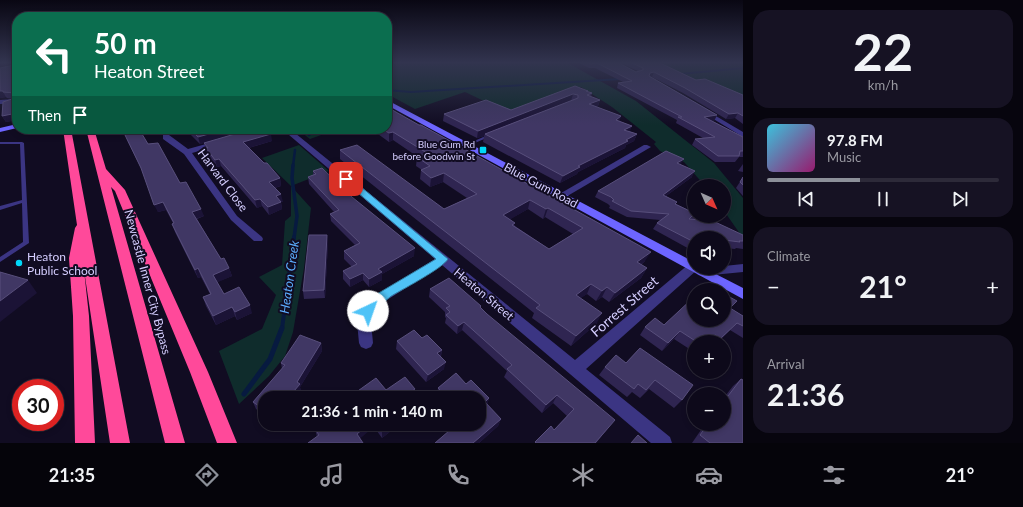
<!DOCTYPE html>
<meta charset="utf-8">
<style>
:root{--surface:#0d091a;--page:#161223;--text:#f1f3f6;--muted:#9a9aa2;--line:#2d2a39;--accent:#8c9099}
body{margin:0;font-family:Lato,sans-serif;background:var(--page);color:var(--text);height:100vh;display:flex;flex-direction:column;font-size:15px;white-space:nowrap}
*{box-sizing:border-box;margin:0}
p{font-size:13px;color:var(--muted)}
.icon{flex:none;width:22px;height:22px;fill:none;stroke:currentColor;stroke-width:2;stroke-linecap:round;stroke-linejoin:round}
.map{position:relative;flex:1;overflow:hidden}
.panel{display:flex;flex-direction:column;gap:10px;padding:10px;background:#07050e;width:280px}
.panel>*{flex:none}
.hud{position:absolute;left:12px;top:12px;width:380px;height:122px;border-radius:16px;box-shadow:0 2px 6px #0003,0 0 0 1px var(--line);background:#0b6e4f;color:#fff;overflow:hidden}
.needle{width:26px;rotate:135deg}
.buttons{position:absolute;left:687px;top:179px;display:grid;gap:8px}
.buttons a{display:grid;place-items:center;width:44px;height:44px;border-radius:50%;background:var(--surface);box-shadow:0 2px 6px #0003,0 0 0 1px var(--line);font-size:20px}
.speed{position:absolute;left:12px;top:379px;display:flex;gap:8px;font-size:20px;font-weight:700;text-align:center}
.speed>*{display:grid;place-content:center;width:52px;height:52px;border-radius:50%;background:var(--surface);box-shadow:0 2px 6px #0003,0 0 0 1px var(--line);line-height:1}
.speed .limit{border:6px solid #d22;background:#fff;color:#111}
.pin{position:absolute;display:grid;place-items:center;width:34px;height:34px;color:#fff;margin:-17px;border-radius:8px;box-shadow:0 2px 6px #0006}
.me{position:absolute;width:44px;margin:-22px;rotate:42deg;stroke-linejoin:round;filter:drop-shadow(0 0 3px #0008)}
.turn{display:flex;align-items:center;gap:14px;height:84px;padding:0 16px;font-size:18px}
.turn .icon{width:52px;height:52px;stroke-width:2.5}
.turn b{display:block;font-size:28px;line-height:34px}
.then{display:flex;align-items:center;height:38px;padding:0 16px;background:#0003;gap:8px;font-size:15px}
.big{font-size:30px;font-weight:700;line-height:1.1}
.panel .tile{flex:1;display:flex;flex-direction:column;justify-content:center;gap:6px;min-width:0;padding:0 14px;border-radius:16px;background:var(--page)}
.panel .dial{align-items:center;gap:0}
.dial b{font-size:52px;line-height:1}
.song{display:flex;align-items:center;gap:12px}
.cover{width:48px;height:48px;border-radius:6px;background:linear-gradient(135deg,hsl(190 70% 55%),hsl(320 70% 35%))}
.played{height:4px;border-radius:2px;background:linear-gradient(90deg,var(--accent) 40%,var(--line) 40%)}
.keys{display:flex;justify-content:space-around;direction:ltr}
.heat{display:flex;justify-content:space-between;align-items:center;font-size:22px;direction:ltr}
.trip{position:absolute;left:258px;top:391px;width:228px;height:40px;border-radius:16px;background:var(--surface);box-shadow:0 2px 6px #0003,0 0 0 1px var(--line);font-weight:700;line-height:40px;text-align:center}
.menu{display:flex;height:64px;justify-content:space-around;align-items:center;background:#05040a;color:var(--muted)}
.menu .icon{width:28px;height:28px}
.menu .active{color:var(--accent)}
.menu b{font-size:18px;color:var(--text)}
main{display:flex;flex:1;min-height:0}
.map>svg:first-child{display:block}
.green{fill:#0f2c2c}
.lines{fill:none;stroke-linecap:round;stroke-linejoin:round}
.stream-far4{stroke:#071a40;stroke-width:2}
.stream-far3{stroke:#071a40;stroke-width:2.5}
.stream-far2{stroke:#071a40;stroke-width:3.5}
.stream-far1{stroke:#071a40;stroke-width:4}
.stream{stroke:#071a40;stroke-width:5}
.lane{fill:#3b3583;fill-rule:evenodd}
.street{fill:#3b3583;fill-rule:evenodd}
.secondary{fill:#6d65ff;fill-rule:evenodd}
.highway{fill:#ff499a;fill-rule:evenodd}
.wall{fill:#2f2551;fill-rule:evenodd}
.shaded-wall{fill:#1b1336}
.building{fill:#403764;stroke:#584f7c;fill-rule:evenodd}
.route{fill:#4fc3f7;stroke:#337fa1}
.poi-dot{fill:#00d8f9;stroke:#110c22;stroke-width:1.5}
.labels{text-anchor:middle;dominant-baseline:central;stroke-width:4;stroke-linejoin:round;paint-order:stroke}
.far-poi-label{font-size:10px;fill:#d5ceff;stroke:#110c22;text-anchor:end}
.street-label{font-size:12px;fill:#d5ceff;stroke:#110c22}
.poi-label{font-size:12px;fill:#d5ceff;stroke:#110c22;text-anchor:start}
.water-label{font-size:13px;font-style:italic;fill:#5caeff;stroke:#110c22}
.near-street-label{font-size:14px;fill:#d5ceff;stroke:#110c22}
</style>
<main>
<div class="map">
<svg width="743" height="443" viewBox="0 0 743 443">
<rect width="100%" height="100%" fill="#110c22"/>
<g class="green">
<polygon points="387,63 568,63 636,101 714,163 743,198 743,238 724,211 724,186 705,186 684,162 660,151 654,144 656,142 612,107 581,87 511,114 465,92 415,109 389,95"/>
<polygon points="658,63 743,63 743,101"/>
<polygon points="297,129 338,129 310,139"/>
<polygon points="299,145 329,171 291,186 311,208 304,268 293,332 285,356 269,376 239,404 219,351 262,329 276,295 259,277 282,265 285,221 291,216 291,186 262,158"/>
</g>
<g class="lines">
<g class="stream-far4">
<polyline points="680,74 743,68"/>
<polyline points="387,90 411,92 620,79"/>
</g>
<g class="stream-far3">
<polyline points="309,135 315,129"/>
<polyline points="293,166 295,150"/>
</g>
<polyline class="stream-far2" points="293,165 292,178 297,216 294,238"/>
<polyline class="stream-far1" points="282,329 294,237"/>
<polyline class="stream" points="244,394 270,359 282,328"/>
<g class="lane">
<polygon points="488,135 489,135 491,136 468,146 467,146 465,145"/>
<polygon points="0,142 22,142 24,143 29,243 0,262 0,257 23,242 22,203 0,210 0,206 22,200 20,144 0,144"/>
</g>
<g class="street">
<polygon points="16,99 17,103 0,104 0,100"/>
<polygon points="704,109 743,132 743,137 702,112 701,111"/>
<polygon points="282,129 290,129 575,360 689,264 694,263 694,268 698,268 697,270 586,369 670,437 672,443 651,443 442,265 379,305 371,322 373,343 371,347 366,349 361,347 359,343 357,322 370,299 435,259"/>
<polygon points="163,135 169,135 188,149 217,141 220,141 220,145 192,153 237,216 262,237 263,239 262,241 254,241 231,220 184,154 163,139"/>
<polygon points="644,145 647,145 651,147 564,198 558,198 556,196"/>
<polygon points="743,264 743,272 702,276 698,275 696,272 698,269 701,268 724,268 724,266"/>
</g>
<g class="secondary">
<polygon points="387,100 694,262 694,268 704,268 743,288 743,299 387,105"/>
<polygon points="17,124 17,128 0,132 0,128"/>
</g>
<g class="highway">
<polygon points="63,129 71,129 130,443 110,443 84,270 89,316 95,443 75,443 73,316 69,258 75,228 77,225"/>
<polygon points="86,129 94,129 106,169 125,190 208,372 237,443 217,443 190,372 115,191 111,187 185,443 165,443"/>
</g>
</g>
<g class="wall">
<polygon points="17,63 17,120 6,122 2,116 13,99 7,98 6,97 0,98 14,65"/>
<polygon points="579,63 619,63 636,72 638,71 621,63 660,63 696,80 743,95 743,124 735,118 726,119 683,93 652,77 651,77 717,115 714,121 712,121 743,137 743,157 739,157 735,162 715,162 692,145 695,139 703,138 676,123 677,120 617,88 618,83 623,82 595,68 589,68"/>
<polygon points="588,91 587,92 592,93 591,97 600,100 598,106 596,107 621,116 619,121 632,126 629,131 637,134 634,141 626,145 625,148 578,172 577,174 560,183 483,142 484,136 477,138 443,121 444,114 511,110"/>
<path d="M387,107L645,261L641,265L647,268L641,278L609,302L602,297L596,301L587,294L580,298L597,323L571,346L532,318L534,313L340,159V150L444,209L467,198L443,182L430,187L420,179L421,170H422L416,166L417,157H418L393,140L389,142L371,129H387ZM528,209L543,219L545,217L573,234L549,249L515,226L510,219Z"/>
<polygon points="123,129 147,129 140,131 148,144 180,183 204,216 197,219 221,259 229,268 232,276 217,282 224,294 252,313 237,320 235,316 216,325 206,306 203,297 210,294 201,277 198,278 175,232 172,224 173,223 166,210 158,212 143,172 128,142 125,135 126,135"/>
<polygon points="185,129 265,129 272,141 249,148 280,178 281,186 275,188 283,202 281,202 282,209 269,215 262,206 257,208 221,166 217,167 208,156 204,143 234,134 200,144"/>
<polygon points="743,164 743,172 738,171"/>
<polygon points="681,165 692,177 666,196 676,204 701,216 698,220 743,235 743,249 736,248 735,249 724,248 724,238 694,238 694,250 693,251 653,229 657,223 660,220 627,217 609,208 610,206 608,204 595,197 598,191"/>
<polygon points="313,171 414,256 382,274 382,280 369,287 363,280 350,287 343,279 343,271 352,267 344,259 344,251 355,245 331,221 330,214 334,212 309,184 308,177 313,175"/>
<polygon points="743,177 743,196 736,188"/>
<polygon points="328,243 325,298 304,299 303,291"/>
<polygon points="430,289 481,306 480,307 487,314 609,427 596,443 535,443 554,430 567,416 553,403 542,413 504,377 507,371 462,330 457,334 445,323 446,318 445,317 445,312 429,297"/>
<polygon points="730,308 743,316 743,338 730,330 718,342 694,342 694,352 674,339 662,351 640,335 645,327 664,325"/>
<polygon points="422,338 442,350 441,356 444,369 426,382 396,349 397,341"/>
<polygon points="321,343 322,351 300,387 301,392 296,398 265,398 265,416 256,409 253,402 282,369 281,363"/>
<polygon points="640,348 682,400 674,408 649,389 640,398 632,392 627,397 599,375 605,367 626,363"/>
<polygon points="456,373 466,384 471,380 489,398 487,405 501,419 498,426 479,443 435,443 457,424 479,424 479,398 440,398 437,395 438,388"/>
<polygon points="741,379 743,443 692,443 703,427 699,424 724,424 724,394 719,394 722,392 726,395 733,386"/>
<polygon points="386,390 414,396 411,398 348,398"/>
<polygon points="323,424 396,424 396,427 382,438 374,427 317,437 315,429"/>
</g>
<g class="shaded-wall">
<polygon points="0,63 17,63 17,64 0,66"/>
<polygon points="654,72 652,77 648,78 650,73"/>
<polygon points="0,91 3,91 3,92 6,97 0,98"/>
<polygon points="573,94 571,101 485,134 484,136 477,138 478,131"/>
<polygon points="600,100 598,106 587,111 589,104"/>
<polygon points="17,113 17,120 6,122 2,116"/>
<polygon points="738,113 735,118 726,119 729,114"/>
<polygon points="717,115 714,121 701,122 704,117"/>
<polygon points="621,116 619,123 616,120"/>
<polygon points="632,126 629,133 624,130"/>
<polygon points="138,129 147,129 139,131"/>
<polygon points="227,129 253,129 200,144 198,137"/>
<polygon points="393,132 393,140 389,142 389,133"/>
<polygon points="271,134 272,141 245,149 243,142"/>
<polygon points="637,134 634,141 626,145 625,148 578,172 577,174 560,183 563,176 578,166"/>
<polygon points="219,159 221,166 217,167 215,160"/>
<polygon points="684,159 680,165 677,163"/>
<polygon points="695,171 692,177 659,201 663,195"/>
<polygon points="444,173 443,182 430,187 431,178"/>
<polygon points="280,178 281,186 270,189 269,182"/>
<polygon points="281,194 283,202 281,202 282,209 269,215 268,207 276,196"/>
<polygon points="260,199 262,206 257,208 255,200"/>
<polygon points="530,200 528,209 501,225 503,215"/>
<polygon points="163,202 166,210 158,212 154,205"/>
<polygon points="548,208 545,217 543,219 546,209"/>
<polygon points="201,209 204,216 195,219 192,212"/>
<polygon points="327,235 328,243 325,298 324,290"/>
<polygon points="415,248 414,256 382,274 382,280 369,287 369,279 378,269"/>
<polygon points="651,252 645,261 631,272 637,262"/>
<polygon points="198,268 201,277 198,278 195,270"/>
<polygon points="229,268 232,276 216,283 213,275"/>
<polygon points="647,268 641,278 609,302 615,293"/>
<polygon points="363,273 363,280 350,287 350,279"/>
<polygon points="28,280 37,293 0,322 0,301"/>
<polygon points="591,284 587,294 571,305 576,295"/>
<polygon points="607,287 602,297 596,301 602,291"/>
<polygon points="250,305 252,313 237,320 235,312"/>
<polygon points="232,307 235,316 216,325 213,316"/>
<polygon points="602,313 597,323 571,346 576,336"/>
<polygon points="464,322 462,330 457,334 458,326"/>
<polygon points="737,323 718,342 721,338"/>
<polygon points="680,331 674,339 662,351 668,343"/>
<polygon points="321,343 322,351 300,387 301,392 296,398 288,398"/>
<polygon points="442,350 440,357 437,353"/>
<polygon points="446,362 444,369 426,382 428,375"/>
<polygon points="415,389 414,396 411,398 402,398"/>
<polygon points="398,394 398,398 393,398"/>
<polygon points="557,395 553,403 542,413 546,405"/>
<polygon points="489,398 487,406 485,402"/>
<polygon points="501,419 498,426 479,443 473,443"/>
<polygon points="369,424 374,424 374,427 357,441 357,434"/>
<polygon points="392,424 396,424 396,427 382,438 382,431"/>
</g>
<g class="building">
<polygon points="15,63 17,63 17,75 16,75 17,113 2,116 3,102 15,98 15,93 3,92 3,91 0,91 0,68 14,65"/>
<polygon points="589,63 619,63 636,72 643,70 643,68 632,63 660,63 696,80 705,79 743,95 743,116 738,113 729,114 685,88 654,72 650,73 649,76 717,115 704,117 743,137 743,151 740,151 739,156 718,156 695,139 715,137 678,117 682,117 618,83 632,81 597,63 590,64"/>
<polygon points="575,86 588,91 586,91 592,93 587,95 600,100 589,104 621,116 616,120 632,126 624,130 637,134 626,140 628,141 578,166 580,167 563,176 485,134 578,98 578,95 573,94 478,131 444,114 486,100 511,110"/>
<path d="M387,107L419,125H421L651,252L637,262L647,268L615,293L607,287L602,291L591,284L576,295L602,313L576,336L536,308L540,305L340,150L357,145L444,209L477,194L444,173L431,178L421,170L430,166L417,157L427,153L393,132L389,133L382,129H387ZM530,200L546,209L548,208L583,228L549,249L512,225L515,223L503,215Z"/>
<polygon points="123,129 139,129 148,144 158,143 180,183 186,182 201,209 192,212 221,259 224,258 229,268 213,275 224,294 239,287 250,305 235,312 232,307 213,316 203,297 211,294 198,268 195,270 172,224 174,223 163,202 154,205 141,168 125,135 126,135"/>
<polygon points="190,129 227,129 198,137"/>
<polygon points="252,129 265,129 271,134 243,142 264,163 267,163 280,178 269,182 281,194 276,196 281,202 268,207 260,199 255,200 219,159 215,160 206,148 208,148 204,143"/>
<polygon points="666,151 684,159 677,163 695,171 663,195 677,202 675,204 694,213 694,216 695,216 692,216 689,219 713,221 743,235 743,241 739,241 740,242 724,240 724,238 694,238 694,242 657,223 669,214 631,211 612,201 614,200 611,197 598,191"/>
<polygon points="322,168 352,197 415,248 378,269 382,272 369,279 363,273 350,279 343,271 357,264 344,251 360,243 330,214 339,210 308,177 316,174 313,171"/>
<polygon points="743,177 743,185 740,182"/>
<polygon points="309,235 327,235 324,290 303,291"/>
<polygon points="0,272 28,280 0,301"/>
<polygon points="449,278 481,306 480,307 487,314 615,420 595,443 536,443 535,442 551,426 554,430 574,409 557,395 546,405 507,369 512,365 464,322 458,326 446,315 450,312 446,308 450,306 430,289"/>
<polygon points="707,284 718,290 701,290"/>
<polygon points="724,294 737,301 730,308 743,316 743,326 737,323 721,338 715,335 709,342 697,342 680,331 668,343 645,327 655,318 664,325 694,297 694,320 724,320"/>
<polygon points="414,330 422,338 427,335 442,350 437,353 446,362 428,375 397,341"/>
<polygon points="300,335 321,343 297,382 300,384 288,398 265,398 265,410 253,402 285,365 281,363"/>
<polygon points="640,348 693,385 682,400 655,380 646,390 638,384 634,389 605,367 616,355 626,363"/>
<polygon points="456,373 466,384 471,380 489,398 485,402 501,419 473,443 435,443 457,424 479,424 479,398 448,398 438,388"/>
<polygon points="405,377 415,389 402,398 398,394 393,398 348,398 376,378 386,390"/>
<polygon points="741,379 743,380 743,443 710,443 700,435 708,424 724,424 724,394 720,394 722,392 728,396"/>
<polygon points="323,424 369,424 357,434 363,443 308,443 319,435 315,429"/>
<polygon points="377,424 392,424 382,431"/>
<polygon points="638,435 647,443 631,443"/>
</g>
<linearGradient id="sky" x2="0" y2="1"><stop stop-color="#090713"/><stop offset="0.5" stop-color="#32344f"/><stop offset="1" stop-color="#32344f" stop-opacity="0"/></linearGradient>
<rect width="743" height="125" fill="url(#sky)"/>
<path class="route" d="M344,177H349L448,259C443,268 405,288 393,295C384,300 373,318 364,315L362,311L377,294L436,259L344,181Z"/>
<g class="poi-dot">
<rect x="479" y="146" width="8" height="8" rx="2"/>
<circle cx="19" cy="263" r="4"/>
</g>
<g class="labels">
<g class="far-poi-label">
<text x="475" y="144">Blue Gum Rd<tspan x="475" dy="12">before Goodwin St</tspan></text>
</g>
<g class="street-label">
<text transform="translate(223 180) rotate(53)">Harvard Close</text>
<text transform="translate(541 185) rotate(28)">Blue Gum Road</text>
<text transform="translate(148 282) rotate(75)">Newcastle Inner City Bypass</text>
<text transform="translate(484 294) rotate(40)">Heaton Street</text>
</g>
<g class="poi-label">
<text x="27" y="256">Heaton<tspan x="27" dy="14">Public School</tspan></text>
</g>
<g class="water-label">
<text transform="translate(289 277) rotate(-82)">Heaton Creek</text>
</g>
<g class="near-street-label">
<text transform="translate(624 306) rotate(-41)">Forrest Street</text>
</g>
</g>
</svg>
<div class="buttons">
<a><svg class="needle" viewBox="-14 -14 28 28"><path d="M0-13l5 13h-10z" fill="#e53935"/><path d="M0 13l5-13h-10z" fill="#9a9aa2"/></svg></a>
<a><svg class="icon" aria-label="sound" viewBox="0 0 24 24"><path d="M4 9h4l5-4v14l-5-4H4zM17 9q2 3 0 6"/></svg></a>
<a><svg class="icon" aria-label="search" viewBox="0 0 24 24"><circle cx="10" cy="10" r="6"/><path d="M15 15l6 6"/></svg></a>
<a>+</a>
<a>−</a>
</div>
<div class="speed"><div class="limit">30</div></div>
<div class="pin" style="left:346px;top:179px;background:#d93025"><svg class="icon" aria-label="arrive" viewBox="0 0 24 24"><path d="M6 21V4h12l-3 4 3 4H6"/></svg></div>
<svg class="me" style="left:368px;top:311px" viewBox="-20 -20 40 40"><circle r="19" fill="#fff"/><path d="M0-13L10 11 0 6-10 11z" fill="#4fc3f7"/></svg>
<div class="trip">21:36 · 1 min · 140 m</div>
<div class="hud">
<div class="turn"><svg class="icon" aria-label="left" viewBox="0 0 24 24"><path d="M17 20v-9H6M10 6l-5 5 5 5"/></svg><div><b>50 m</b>Heaton Street</div></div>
<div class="then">Then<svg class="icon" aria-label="arrive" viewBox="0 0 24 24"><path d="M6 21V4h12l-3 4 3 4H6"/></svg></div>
</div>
</div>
<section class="panel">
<div class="tile dial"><b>22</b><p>km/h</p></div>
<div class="tile">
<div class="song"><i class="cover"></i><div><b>97.8 FM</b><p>Music</p></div></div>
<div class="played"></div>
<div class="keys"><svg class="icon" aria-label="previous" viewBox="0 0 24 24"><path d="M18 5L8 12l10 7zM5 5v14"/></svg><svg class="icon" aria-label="pause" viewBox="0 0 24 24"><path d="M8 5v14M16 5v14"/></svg><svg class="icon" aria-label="next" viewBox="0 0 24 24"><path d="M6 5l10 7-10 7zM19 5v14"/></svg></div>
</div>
<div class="tile"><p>Climate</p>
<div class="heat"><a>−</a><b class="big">21°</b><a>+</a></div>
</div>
<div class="tile"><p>Arrival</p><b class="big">21:36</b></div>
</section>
</main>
<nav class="menu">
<b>21:35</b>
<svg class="icon active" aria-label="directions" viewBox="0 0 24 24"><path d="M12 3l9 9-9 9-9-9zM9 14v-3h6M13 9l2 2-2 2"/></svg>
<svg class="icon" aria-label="music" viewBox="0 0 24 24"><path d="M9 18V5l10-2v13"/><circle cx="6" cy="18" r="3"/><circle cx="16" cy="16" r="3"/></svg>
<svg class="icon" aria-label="phone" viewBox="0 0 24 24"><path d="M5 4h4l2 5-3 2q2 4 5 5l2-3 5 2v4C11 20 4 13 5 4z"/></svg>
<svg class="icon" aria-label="climate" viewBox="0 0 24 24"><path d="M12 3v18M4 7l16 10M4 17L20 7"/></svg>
<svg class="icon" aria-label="car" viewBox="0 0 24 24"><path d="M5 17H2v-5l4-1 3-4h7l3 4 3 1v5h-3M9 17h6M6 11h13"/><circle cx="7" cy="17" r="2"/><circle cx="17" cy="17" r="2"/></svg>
<svg class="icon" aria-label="filters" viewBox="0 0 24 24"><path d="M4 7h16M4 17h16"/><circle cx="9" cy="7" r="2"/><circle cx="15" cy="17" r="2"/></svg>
<b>21°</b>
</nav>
